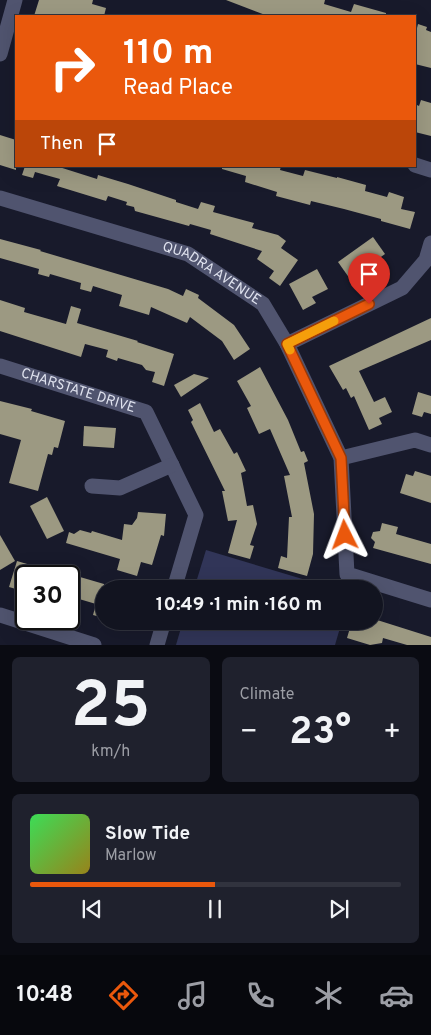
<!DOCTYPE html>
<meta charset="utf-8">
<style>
:root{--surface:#121420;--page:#1f212d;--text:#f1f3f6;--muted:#9c9ea5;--line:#31333e;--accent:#ea580c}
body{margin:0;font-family:Overpass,sans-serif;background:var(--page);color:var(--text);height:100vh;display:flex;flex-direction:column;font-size:19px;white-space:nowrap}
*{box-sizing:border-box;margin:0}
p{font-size:16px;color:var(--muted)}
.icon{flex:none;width:28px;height:28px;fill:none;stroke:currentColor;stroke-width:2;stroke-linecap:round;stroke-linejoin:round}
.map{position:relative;height:645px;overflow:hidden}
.panel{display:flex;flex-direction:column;gap:12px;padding:12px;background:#0a0b12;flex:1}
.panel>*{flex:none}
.banner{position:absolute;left:15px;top:15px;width:401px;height:152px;border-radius:0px;box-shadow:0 5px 20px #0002,0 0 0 1px var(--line);background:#ea580c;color:#fff;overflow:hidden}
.speed{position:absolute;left:15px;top:565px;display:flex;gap:10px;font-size:25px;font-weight:700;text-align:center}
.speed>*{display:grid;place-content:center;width:65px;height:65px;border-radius:50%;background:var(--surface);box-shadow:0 5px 20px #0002,0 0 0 1px var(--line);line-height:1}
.speed .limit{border:2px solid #111;border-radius:8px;background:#fff;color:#111}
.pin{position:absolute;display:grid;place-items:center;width:42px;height:42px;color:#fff;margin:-51px -21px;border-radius:50% 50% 50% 0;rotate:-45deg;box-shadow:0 0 5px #0007}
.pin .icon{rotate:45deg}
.me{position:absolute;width:55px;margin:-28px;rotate:357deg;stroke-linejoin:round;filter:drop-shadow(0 0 4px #0008)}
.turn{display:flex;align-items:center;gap:18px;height:105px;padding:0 25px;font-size:22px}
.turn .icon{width:65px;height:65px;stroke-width:2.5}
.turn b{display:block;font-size:35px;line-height:42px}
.then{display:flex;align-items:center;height:48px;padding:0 25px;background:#0003;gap:10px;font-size:19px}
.big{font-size:38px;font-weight:700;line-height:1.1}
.panel .tile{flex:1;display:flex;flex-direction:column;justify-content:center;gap:8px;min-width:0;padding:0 18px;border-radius:8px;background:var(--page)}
.panel .dial{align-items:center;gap:0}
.dial b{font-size:65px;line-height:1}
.song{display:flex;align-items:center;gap:15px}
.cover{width:60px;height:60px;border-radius:8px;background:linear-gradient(135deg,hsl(130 70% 55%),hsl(50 70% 35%))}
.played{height:5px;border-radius:2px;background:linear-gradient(90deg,var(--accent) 50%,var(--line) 50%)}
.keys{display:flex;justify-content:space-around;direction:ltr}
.heat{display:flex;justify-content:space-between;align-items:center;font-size:28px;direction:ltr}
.panel .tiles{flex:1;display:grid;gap:12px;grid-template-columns:1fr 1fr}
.tile:last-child{grid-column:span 2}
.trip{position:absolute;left:95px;top:580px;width:288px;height:50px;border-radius:25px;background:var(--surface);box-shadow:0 5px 20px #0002,0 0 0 1px var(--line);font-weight:700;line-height:50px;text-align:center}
.menu{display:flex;height:80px;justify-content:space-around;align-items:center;background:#07080d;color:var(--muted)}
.menu .icon{width:35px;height:35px}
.menu .current{color:var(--accent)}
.menu b{font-size:22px;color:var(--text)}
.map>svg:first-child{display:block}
.green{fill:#313558}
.building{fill:#9c9982}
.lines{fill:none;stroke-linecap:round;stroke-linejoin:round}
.minor{stroke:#50546f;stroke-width:15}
.route-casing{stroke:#983908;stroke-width:12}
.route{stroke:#ea580c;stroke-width:9}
.slow{stroke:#f59e0b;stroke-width:9}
.labels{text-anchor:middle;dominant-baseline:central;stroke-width:5;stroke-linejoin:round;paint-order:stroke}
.street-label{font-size:14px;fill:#dfe2ee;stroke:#0f1121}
</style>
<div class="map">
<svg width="431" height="645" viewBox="0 0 431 645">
<rect width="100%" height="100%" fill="#181a2b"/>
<g class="green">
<polygon points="206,550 336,589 194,589"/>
<polygon points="183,621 342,621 335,645 176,645"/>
</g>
<g class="building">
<polygon points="39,0 93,0 92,4 106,8 104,16 34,16"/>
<polygon points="226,0 325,0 324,4 351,12 354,4 386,13 386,16 268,16"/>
<polygon points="418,24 427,27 426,30 431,32 431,68 415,64 415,36"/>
<polygon points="421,100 431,103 431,136 415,132 415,104 419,106"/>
<polygon points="0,135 16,140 16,170 0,165"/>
<polygon points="25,166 56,166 97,179 98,175 128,184 176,200 176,202 198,209 201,202 215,206 213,212 254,223 252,228 278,235 286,241 281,248 298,260 280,286 269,278 274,271 257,259 262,251 210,234 211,230 190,224 189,226 135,211 134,207 126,205 127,202 108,196 106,201 57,186 60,179 35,172 33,178 22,175"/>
<polygon points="222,166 281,166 280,170 303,176 305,170 337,178 337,177 366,185 365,191 387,197 389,192 404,197 401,209 415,212 410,229 381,221 381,219 344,209 311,201 310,205 276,196 277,192 245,182 246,176 222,169"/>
<polygon points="373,237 385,254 350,279 338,262"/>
<polygon points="0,239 41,250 40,251 168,289 183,296 186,289 199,295 198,298 234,325 250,349 234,360 222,341 190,317 187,323 151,307 149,315 119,306 122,295 93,286 91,292 80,289 81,283 50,274 49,277 38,274 39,269 0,258"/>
<polygon points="317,269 328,289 312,297 316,303 303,310 289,284"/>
<polygon points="0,300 25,308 24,312 66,324 71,306 81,309 77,323 138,341 137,342 174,354 164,386 152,382 155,372 146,370 142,365 118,358 117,361 106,357 108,350 85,344 81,357 0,331"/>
<polygon points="431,318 431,340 359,371 374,402 385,397 392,412 379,418 382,424 369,430 354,396 351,398 346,388 343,390 329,366"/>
<polygon points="260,367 288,420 301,452 304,451 308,461 304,463 314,514 313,554 307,576 278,568 281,556 287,558 289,517 292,517 284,476 290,475 270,429 259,434 247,408 251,406 237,381"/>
<polygon points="194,374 209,378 181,397 174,385"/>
<polygon points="418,392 431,396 431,414 424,412 422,417 412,414"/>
<polygon points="0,401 32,409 31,411 65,421 58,448 54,447 52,455 48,454 38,491 9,483 21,440 0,434"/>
<polygon points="200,403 214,432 220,429 234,454 237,452 246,471 241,473 247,506 253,505 257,524 250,545 254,546 250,559 228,553 237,520 228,521 222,491 225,491 191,422 193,420 188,410"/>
<polygon points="84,426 116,428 114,448 83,446"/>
<polygon points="415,471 431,476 431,503 400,493 406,474 413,476"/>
<polygon points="47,497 64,531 47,539 30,506"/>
<polygon points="138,512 166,514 164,536 161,535 152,565 141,562 137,576 117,570 120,559 66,543 69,532 74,534 80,530 91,533 92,531 122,540 124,524 132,525 137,518"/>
<polygon points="382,523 398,527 396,534 431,544 431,564 373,548 375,542 371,538 373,532 380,531"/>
<polygon points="0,535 15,561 0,570"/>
<polygon points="17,561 61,574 61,576 26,576 26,592 9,587"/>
<polygon points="69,569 81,572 80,577 104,584 104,618 93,615 96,604 69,596"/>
<polygon points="374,619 431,637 431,645 407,645 383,638 382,643 370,645 347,638 352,621 374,621"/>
</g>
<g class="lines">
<g class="minor">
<polyline points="0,54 15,0"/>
<polyline points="415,165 431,170"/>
<path id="s1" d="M0,198L188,254L263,304L287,344L341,458L347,574L431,600"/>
<polyline points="287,344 402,288 426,260 431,243"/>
<path id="s2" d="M0,366L146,412L196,515L174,589"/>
<polyline points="341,458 415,440 431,445"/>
<polyline points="92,486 120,488 172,465"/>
<polyline points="0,615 94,645"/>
<polyline points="157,645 164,621"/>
</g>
</g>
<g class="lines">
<g class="route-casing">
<polyline id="route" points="345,535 341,458 287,344 369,304"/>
</g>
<use href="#route" class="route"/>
<polyline class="slow" points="290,350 287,344 334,321"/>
</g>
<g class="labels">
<g class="street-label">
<text stroke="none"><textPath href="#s1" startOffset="226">QUADRA AVENUE</textPath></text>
<text stroke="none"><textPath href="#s2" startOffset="82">CHARSTATE DRIVE</textPath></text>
</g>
</g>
</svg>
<div class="speed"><div class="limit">30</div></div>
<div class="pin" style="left:369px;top:304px;background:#d93025"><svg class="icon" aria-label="arrive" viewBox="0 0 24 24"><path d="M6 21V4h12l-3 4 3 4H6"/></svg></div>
<svg class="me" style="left:345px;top:535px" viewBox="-20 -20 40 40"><path d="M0-17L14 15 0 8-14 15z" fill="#ea580c" stroke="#fff" stroke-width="4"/></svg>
<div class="trip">10:49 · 1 min · 160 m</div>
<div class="banner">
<div class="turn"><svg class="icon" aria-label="right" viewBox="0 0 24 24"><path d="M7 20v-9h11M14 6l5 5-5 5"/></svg><div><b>110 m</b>Read Place</div></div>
<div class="then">Then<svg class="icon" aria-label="arrive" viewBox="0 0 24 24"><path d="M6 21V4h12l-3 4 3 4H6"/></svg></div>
</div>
</div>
<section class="panel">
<div class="tiles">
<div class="tile dial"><b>25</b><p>km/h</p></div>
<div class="tile"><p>Climate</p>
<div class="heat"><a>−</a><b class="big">23°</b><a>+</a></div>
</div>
<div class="tile">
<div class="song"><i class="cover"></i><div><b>Slow Tide</b><p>Marlow</p></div></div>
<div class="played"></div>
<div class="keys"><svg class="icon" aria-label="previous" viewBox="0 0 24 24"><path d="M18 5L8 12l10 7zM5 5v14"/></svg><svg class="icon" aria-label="pause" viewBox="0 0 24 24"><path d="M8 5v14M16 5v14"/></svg><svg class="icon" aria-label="next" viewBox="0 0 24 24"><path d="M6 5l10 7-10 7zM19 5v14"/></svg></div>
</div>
</div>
</section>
<nav class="menu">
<b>10:48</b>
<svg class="icon current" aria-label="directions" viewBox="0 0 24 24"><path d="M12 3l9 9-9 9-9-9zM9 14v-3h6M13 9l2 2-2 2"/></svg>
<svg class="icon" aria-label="music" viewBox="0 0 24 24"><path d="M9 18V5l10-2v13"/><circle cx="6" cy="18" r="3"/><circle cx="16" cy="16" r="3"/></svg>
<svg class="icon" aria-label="phone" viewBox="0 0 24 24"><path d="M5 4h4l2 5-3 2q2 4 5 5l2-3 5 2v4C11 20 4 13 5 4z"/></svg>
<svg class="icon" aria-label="climate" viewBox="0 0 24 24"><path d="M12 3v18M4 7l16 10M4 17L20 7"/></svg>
<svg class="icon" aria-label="car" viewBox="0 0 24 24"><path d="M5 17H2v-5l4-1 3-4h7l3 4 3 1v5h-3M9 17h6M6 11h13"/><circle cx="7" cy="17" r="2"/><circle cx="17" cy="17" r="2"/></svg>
</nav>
